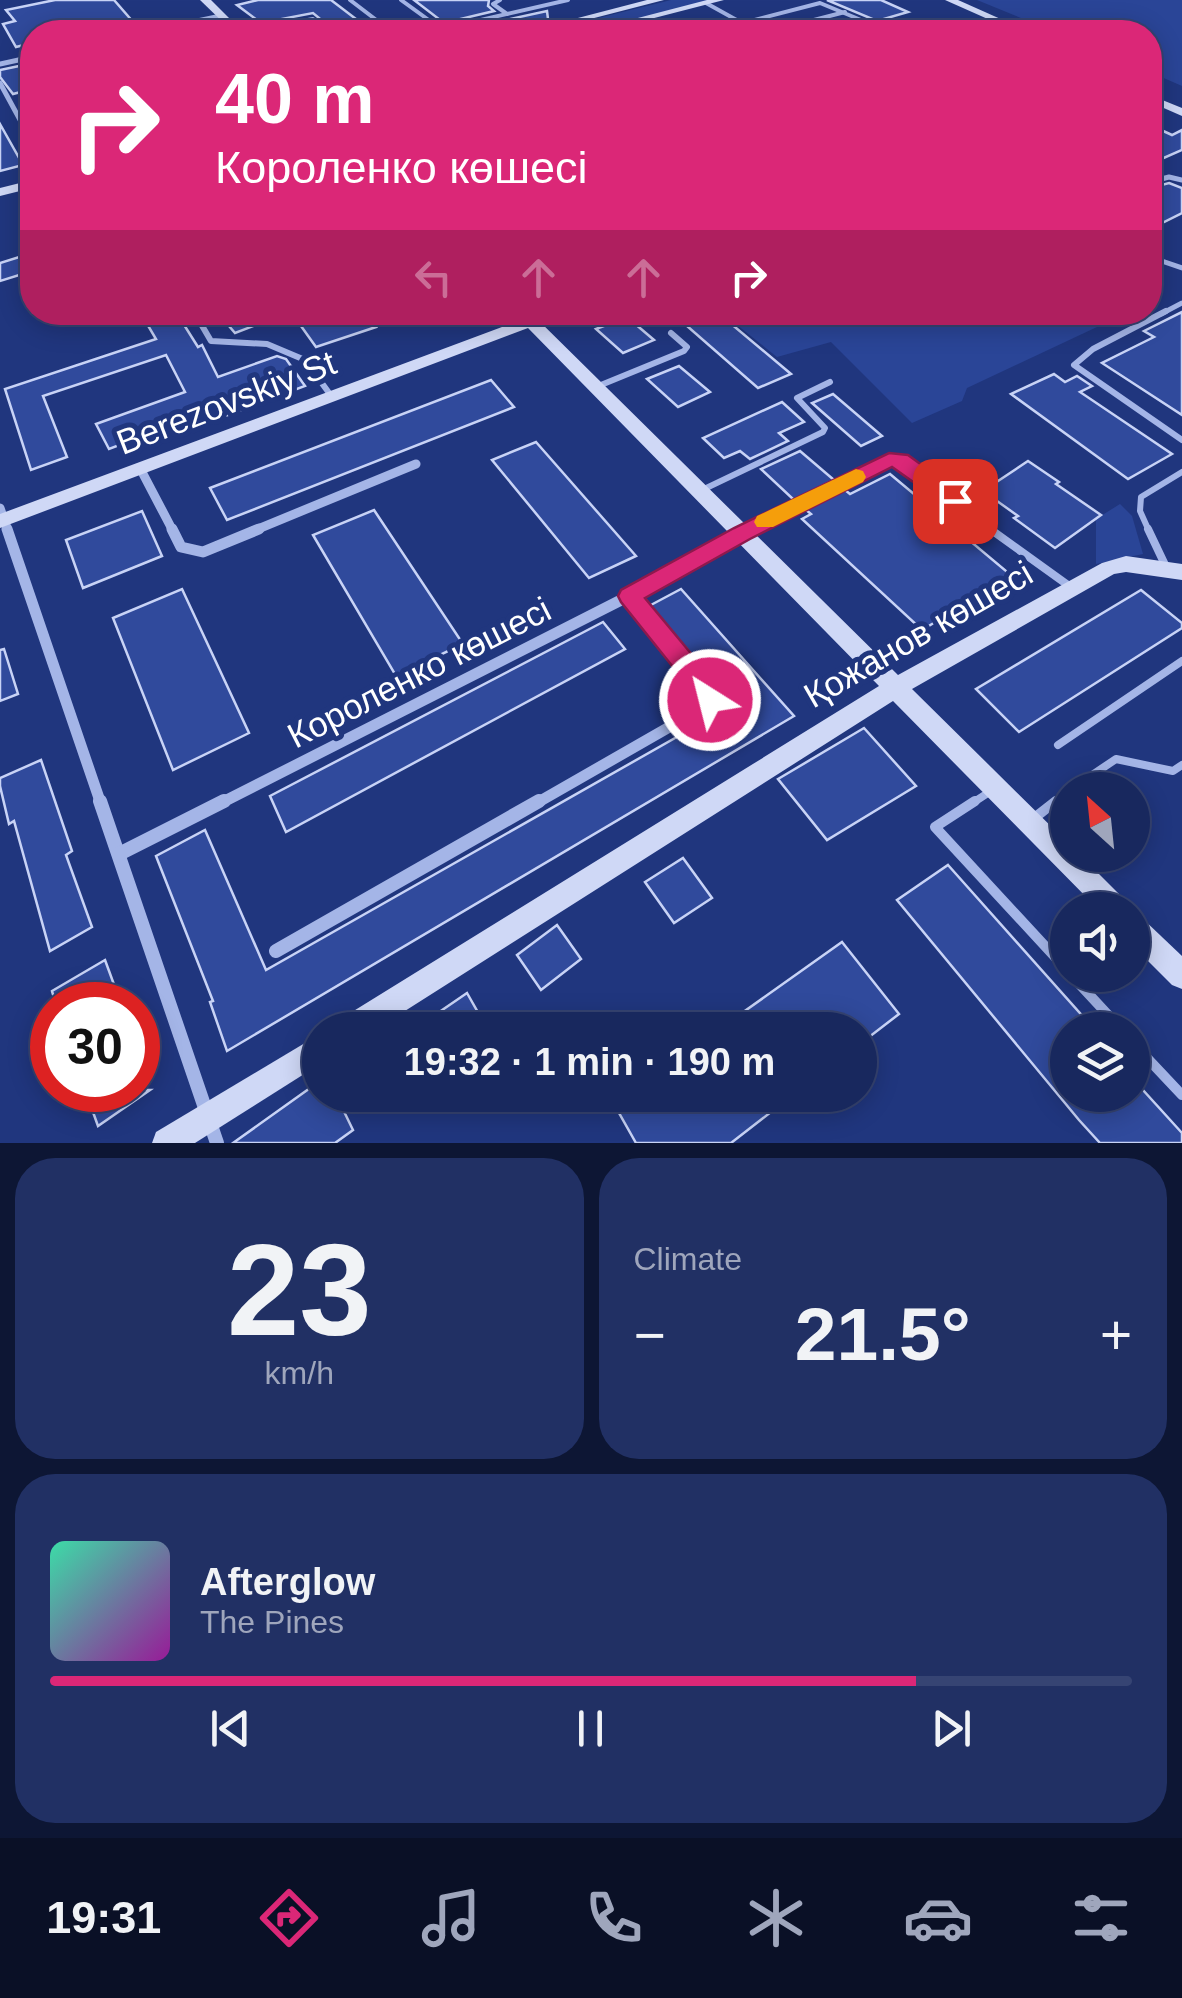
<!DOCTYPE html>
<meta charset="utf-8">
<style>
:root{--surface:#18285e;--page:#213064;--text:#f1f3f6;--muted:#9fa6bc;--line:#364473;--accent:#db2777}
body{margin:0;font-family:Arial,sans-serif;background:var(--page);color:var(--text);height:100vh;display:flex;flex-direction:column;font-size:38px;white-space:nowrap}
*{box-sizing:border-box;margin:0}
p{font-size:32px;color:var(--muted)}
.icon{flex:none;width:55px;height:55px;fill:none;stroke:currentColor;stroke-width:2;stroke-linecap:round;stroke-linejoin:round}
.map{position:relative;height:1143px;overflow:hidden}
.sheet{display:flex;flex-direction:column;gap:15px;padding:15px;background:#0d1634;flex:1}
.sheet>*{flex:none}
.top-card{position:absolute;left:20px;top:20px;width:1142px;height:305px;border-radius:40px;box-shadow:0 5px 25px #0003,0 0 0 2px var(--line);background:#db2777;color:#fff;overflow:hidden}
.needle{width:65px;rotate:333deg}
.buttons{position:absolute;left:1050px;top:772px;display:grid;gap:20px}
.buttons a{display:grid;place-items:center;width:100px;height:100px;border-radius:50%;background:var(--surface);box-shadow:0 5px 25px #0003,0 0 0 2px var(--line);font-size:50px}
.speed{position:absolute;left:30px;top:982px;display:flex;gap:20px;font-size:50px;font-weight:700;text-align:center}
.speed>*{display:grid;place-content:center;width:130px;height:130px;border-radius:50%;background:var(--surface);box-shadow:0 5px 25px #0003,0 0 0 2px var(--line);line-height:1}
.speed .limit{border:15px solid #d22;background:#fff;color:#111}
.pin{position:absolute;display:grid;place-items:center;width:85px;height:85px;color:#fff;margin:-42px;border-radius:20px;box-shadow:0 5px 15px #0006}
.me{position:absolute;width:110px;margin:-55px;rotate:324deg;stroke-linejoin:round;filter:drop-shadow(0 0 8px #0008)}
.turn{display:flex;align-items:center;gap:35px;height:210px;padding:0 30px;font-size:45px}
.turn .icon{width:130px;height:130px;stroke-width:2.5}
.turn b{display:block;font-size:70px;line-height:85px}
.lanes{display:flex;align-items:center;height:95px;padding:0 30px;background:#0003;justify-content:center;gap:50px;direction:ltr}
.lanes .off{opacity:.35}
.big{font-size:75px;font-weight:700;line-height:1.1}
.sheet .card{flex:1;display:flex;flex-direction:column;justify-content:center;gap:15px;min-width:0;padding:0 35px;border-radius:40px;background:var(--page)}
.sheet .dial{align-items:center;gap:0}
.dial b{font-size:130px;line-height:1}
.song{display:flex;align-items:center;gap:30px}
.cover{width:120px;height:120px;border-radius:15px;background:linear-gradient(135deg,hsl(160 70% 55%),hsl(300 70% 35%))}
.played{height:10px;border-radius:5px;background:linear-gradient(90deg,var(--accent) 80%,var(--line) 80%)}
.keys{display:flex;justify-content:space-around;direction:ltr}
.heat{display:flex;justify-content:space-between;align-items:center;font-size:55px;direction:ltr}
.sheet .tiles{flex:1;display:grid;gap:15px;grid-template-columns:1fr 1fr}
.card:last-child{grid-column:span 2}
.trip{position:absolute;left:302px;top:1012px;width:575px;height:100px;border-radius:50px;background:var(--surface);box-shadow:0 5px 25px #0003,0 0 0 2px var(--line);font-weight:700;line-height:100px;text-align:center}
.tab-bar{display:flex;height:160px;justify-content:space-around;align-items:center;background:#0a1026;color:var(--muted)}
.tab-bar .icon{width:70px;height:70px}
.tab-bar .active{color:var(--accent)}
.tab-bar b{font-size:45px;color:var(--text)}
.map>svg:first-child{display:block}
.green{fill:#2a4597}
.building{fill:#304a9c;stroke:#c8d3f6;stroke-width:2.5}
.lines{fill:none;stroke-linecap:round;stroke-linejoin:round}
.lane-far4{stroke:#a4b5e7;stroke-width:4}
.lane-far3{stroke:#a4b5e7;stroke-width:5}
.lane-far2{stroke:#a4b5e7;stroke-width:6}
.lane-far1{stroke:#a4b5e7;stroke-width:8}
.lane{stroke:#a4b5e7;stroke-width:10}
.street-far4{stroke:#a4b5e7;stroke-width:5}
.street-far3{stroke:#a4b5e7;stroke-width:8}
.street-far2{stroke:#a4b5e7;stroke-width:9}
.street-far1{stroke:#a4b5e7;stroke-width:11}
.street{stroke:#a4b5e7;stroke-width:14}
.secondary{fill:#cfd8f6;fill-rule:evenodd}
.route{fill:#db2777;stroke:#8e194d;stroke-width:2.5}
.slow{fill:#f59e0b}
.labels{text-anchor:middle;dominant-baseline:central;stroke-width:10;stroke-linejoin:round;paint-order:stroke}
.street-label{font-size:35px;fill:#fff;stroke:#20367e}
</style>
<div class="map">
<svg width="1182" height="1143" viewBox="0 0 1182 1143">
<rect width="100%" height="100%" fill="#20367e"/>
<g class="green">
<polygon points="671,0 714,0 583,32 542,32"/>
<polygon points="977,0 1182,0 1182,86 1150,72 1150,32 1055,32"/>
<polygon points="1104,312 1114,319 967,388 962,401 912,423 831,342 777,357 722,313"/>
<polygon points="1120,504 1132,516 1143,554 1096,564 1096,519"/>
</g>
<g class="building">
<polygon points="55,0 114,0 134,23 89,32 32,32 32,43 16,47 3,24 15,21 6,10"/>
<polygon points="258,0 331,0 373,32 336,32 313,13 261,23 237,5"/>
<polygon points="414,0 489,0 488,6 494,11 444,23"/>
<polygon points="827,0 881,0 908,12 877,21"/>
<polygon points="547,11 548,19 492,32 456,31"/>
<polygon points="24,65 32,80 32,89 13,94 0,77 0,70"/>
<polygon points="0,124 23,165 0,171"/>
<polygon points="1150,125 1172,135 1182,130 1182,150 1150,164"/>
<polygon points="1169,183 1182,188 1182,213 1150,229 1150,188"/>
<polygon points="32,253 32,271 0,281 0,263"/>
<polygon points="140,312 176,312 198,347 202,345 218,377 277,356 286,359 305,386 204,424 199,415 109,449 96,424 185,392 166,355 43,396 67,457 31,470 5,389 156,339"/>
<polygon points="217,312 285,312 285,314 235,333"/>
<polygon points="291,312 365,312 376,327 316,347"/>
<polygon points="671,312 717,312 791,374 758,388"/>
<polygon points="1182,312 1182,415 1102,363 1154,337 1144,331"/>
<polygon points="627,317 654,340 623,353 596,329"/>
<polygon points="679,366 710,392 678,407 647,379"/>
<polygon points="1054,374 1065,382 1077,376 1092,386 1080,392 1172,454 1128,479 1011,394"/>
<polygon points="491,380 514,407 227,520 210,488"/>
<polygon points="833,394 882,436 861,446 812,403"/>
<polygon points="782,402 804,422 779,433 788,441 750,459 740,451 724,458 703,438"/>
<polygon points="536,442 636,556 589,578 492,460"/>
<polygon points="800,451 834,480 794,500 761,469"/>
<polygon points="1028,461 1059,482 1056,484 1101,515 1055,548 1014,518 1018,516 983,491"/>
<polygon points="890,474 1012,576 922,630 802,519 811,514 805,509 845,490 850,494"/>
<polygon points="374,510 463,644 396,676 313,535"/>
<polygon points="142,511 162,556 83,588 66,540"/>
<polygon points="182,589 249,733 173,770 113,618"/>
<polygon points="681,589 794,716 227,1051 210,1002 213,1001 156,856 205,830 266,970 735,704 649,606"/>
<polygon points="1141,590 1182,623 1182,628 1019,732 976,689"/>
<polygon points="603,622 625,649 286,832 270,796"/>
<polygon points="4,649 18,694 0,701 0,650"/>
<polygon points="864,728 916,786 827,840 778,779"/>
<polygon points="41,760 72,851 66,855 92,927 50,951 14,821 9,824 0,786 0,778"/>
<polygon points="683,858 712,898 674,923 645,882"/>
<polygon points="948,865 1095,1030 1068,1030 1068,1095 1132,1095 1132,1078 1182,1133 1182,1143 1100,1143 1079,1120 897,900"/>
<polygon points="557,925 581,959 541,990 517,955"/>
<polygon points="842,942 899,1014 860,1044 860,1030 718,1030"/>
<polygon points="105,960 116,990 92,1005 56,1005 52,991"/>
<polygon points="467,993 488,1030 413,1030"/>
<polygon points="320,1081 320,1095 336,1095 353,1130 335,1143 233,1143"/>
<polygon points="85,1090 150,1090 98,1126"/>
<polygon points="626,1095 793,1095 731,1143 636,1143 614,1104"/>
</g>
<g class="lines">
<g class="lane-far4">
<polyline points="350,0 392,32"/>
<polyline points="401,0 441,29"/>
<polyline points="500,0 493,4 507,14"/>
<polyline points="706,3 742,23"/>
<polyline points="748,22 779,29 845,12"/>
<polyline points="244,32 313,19 331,32"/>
<polyline points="428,32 568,0"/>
<polyline points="708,32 820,3 873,25"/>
</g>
<g class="lane-far3">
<polyline points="1150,182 1169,177 1182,180"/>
<polyline points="23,230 32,228"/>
<polyline points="21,248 32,245"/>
<polyline points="1150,257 1182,268"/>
<polyline points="554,314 559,312"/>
<polyline points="893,314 933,312"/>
<polyline points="1161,314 1182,303"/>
</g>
<g class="lane-far2">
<polyline points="1166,311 1093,349 1074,365 1182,440"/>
<polyline points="194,312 211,341 267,344 305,360 332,397"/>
<polyline points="819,312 826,317 933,312"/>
<polyline points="531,322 559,312"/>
<polyline points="596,387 684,351 687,347 671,333"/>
<polyline points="700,491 823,432 825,428 797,398 830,382"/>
<polyline points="745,531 894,459 994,531"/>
<polyline points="1149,531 1140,511 1141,497 1182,472"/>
</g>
<g class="lane-far1">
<polyline points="990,529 1072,588"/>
<polyline points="1148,529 1167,569"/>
<polyline points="742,533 750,529"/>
<polyline points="1058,745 1182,661"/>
<polyline points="1070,790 1116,759 1173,771 1182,765"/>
<polyline points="971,804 994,789"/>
<polyline points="1053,804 1068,792"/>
</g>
<g class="lane">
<polyline points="975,801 935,827 1068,971"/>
<polyline points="1033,819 1056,801"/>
<polyline points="1071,975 1122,1030"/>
<polyline points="1132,1042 1182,1095"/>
</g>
<g class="street-far4">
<polyline points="145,32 221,16"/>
<polyline points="0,64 32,57"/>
<polyline points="0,83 31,140"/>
</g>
<polyline class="street-far3" points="30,138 32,142"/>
<g class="street-far2">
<polyline points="141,470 173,531"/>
<polyline points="0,508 8,531"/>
<polyline points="253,531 416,464"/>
</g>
<g class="street-far1">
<polyline points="7,529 101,804"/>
<polyline points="172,529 181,547 203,552 259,529"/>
<polyline points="219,804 629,596 742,533"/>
<polyline points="535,804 706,706 709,694 629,596"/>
</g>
<g class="street">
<polyline points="100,801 217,1143"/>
<polyline points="119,854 224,801"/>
<polyline points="276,951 539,801"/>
</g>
<g class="secondary">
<polygon points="200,0 211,0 243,32 233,32"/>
<polygon points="647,0 664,0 540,32 524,32"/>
<polygon points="707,0 724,0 600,32 584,32"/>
<polygon points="945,0 958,0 1030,32 1017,32"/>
<polygon points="1150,95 1182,108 1182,116 1150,102"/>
<polygon points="32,180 32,188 0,196 0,188"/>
<polygon points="514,312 530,312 898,675 1102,563 1126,556 1182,564 1182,580 1126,572 1114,574 912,689 1068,843 1068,855 1080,855 1126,901 1130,910 1099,910 893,701 375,1030 335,1030 339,1020 879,686 528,328 0,528 0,514 521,320"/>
<polygon points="1132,913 1141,917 1182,956 1182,989 1172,985 1132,945"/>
<polygon points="320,1034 320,1064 195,1143 152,1143 156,1132"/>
</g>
</g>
<polygon class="route" points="889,453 908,455 963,495 966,501 963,506 947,506 892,467 750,539 645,598 718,686 723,700 719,708 710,711 701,708 697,697 621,602 618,596 621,590 734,528"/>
<polygon class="slow" points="856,469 863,471 866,477 863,482 773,527 757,527 754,522 757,516"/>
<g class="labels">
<g class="street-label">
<text transform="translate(226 402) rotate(-21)">Berezovskiy St</text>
<text transform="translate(918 634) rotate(-30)">Қожанов көшесі</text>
<text transform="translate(419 672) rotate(-27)">Короленко көшесі</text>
</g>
</g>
</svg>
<div class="buttons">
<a><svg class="needle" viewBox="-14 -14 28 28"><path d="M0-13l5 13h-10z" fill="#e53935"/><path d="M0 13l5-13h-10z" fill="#9fa6bc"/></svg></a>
<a><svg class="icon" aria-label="sound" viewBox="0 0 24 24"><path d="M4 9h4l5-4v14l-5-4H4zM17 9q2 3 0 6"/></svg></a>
<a><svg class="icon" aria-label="layers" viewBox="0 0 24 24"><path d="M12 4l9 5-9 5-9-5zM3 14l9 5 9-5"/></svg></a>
</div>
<div class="speed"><div class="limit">30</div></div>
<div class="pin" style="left:955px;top:501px;background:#d93025"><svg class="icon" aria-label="arrive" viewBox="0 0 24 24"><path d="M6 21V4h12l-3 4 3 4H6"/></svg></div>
<svg class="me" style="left:710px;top:700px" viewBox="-20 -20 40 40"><circle r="17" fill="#db2777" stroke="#fff" stroke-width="3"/><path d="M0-11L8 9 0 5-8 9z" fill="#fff"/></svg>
<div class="trip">19:32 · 1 min · 190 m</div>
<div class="top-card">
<div class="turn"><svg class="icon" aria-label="right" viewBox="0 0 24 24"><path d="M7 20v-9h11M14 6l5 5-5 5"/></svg><div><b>40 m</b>Короленко көшесі</div></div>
<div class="lanes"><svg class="icon off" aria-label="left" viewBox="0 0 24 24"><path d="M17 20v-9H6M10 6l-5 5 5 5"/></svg><svg class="icon off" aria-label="ahead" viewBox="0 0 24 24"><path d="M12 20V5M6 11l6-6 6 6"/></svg><svg class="icon off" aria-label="ahead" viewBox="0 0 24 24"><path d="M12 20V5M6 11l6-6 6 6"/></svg><svg class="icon" aria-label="right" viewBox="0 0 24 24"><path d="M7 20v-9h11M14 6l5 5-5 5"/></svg></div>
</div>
</div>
<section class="sheet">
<div class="tiles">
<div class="card dial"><b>23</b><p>km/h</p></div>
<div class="card"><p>Climate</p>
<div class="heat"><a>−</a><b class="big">21.5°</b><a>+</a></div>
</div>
<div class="card">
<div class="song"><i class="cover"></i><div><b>Afterglow</b><p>The Pines</p></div></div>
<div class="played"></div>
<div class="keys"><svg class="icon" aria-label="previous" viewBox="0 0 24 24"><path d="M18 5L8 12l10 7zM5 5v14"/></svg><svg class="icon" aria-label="pause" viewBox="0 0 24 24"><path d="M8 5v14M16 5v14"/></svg><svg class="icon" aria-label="next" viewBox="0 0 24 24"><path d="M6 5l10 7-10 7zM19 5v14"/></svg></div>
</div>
</div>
</section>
<nav class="tab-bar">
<b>19:31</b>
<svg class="icon active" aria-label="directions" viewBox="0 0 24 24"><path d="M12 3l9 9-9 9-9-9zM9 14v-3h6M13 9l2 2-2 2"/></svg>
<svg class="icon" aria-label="music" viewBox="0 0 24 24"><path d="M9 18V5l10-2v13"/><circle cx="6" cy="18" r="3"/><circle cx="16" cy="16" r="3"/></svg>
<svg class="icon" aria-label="phone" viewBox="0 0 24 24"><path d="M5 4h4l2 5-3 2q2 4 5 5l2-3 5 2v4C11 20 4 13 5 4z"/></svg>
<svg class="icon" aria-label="climate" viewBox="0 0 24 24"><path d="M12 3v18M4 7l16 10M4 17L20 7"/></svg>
<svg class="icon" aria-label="car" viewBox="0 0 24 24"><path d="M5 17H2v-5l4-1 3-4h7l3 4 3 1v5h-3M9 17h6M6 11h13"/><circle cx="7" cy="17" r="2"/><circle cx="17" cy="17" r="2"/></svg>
<svg class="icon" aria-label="filters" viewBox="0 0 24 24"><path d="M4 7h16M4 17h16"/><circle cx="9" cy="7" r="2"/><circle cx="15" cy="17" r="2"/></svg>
</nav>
